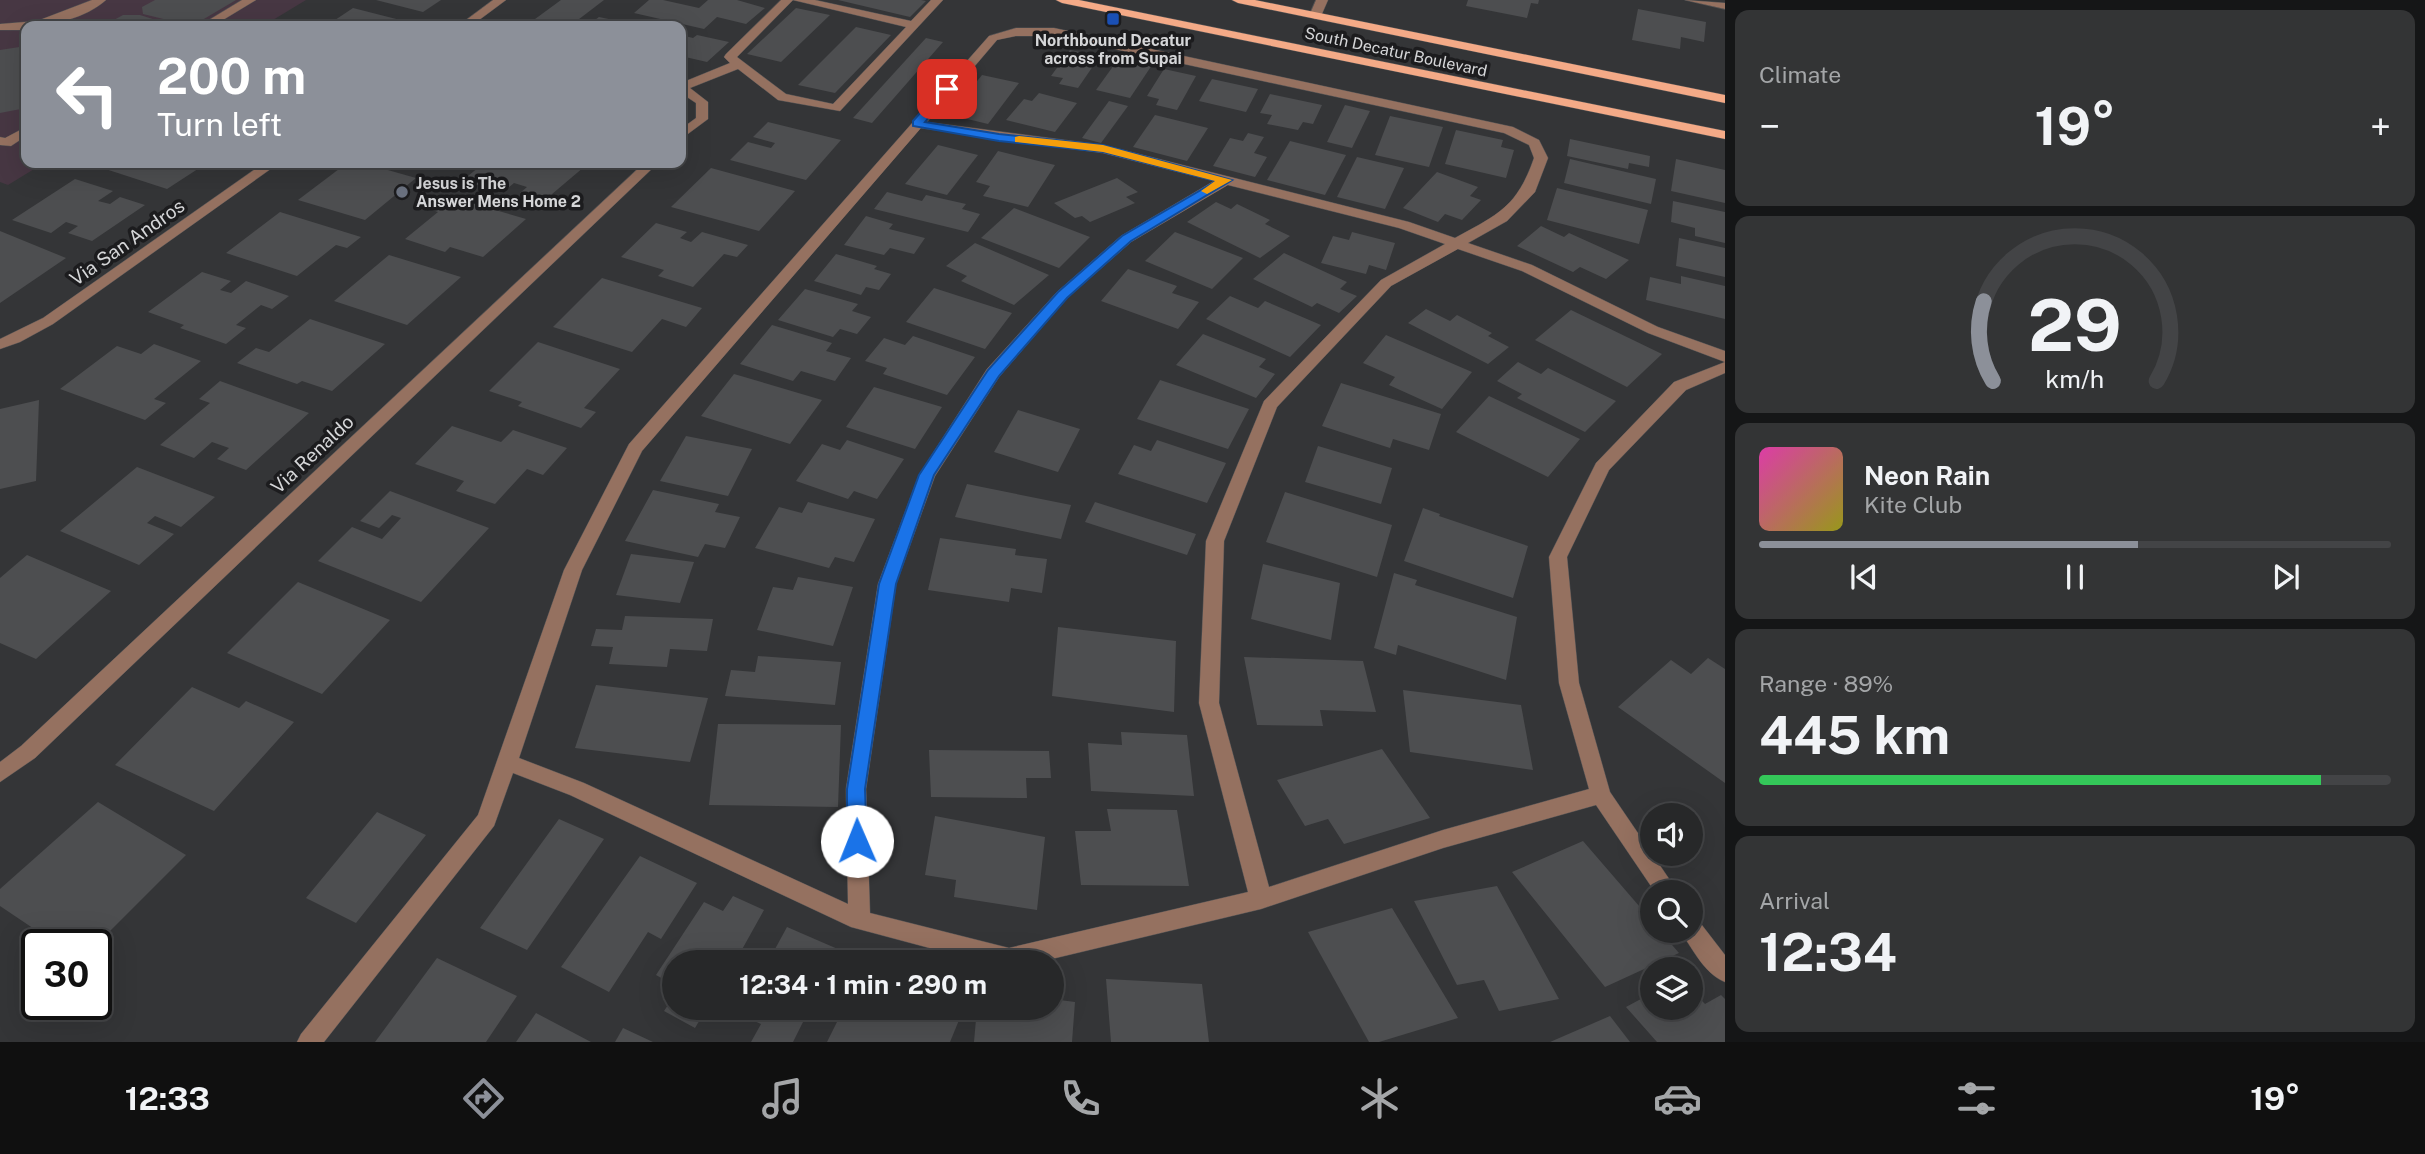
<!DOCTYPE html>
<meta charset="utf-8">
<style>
:root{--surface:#272829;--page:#333435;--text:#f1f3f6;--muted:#a4a6a8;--line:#434446;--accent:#8c9099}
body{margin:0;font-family:"Public Sans",sans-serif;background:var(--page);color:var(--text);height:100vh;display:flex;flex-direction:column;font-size:26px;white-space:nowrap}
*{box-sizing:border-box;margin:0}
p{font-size:23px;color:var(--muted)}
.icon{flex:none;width:38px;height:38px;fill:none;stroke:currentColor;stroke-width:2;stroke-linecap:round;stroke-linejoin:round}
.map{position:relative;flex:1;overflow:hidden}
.panel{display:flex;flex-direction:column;gap:10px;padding:10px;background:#151617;width:700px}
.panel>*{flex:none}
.banner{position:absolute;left:21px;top:21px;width:665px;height:147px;border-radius:14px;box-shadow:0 7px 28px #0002,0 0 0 2px var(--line);background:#8c9099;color:#fff;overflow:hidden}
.tools{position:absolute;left:1640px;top:803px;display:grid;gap:14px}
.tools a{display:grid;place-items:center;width:63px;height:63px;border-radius:50%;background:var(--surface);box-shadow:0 7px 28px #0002,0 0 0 2px var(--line);font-size:35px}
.speed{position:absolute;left:21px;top:929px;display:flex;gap:14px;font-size:35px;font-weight:700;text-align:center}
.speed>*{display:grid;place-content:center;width:91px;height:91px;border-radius:50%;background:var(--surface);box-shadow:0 7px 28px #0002,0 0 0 2px var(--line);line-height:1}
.speed .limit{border:4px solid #111;border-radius:10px;background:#fff;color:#111}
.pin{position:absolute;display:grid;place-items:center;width:60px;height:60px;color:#fff;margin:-30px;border-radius:14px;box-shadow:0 4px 10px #0006}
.me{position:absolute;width:77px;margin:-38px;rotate:359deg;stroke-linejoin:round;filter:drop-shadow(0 0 5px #0008)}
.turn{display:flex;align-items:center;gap:24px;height:147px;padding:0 21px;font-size:32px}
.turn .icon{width:91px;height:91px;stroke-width:2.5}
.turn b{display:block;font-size:49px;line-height:60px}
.big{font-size:52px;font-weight:700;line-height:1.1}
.panel .card{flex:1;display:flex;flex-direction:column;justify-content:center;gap:10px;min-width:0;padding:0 24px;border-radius:14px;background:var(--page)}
.panel .dial{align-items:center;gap:0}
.dial svg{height:182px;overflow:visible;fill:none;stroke:var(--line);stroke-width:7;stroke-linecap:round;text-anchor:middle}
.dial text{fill:var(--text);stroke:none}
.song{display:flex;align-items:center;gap:21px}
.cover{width:84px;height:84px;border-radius:10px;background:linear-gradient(135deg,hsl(320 70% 55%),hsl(60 70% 35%))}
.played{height:7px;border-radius:4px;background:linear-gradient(90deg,var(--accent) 60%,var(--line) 60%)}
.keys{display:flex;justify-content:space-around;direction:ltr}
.heat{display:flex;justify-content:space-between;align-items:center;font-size:38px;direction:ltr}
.charge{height:10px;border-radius:5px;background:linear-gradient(90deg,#34c759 89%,var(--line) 0)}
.trip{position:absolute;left:662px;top:950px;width:402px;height:70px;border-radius:35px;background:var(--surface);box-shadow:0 7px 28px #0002,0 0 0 2px var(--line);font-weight:700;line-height:70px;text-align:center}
.dock{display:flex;height:112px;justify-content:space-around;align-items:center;background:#101010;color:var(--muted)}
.dock .icon{width:49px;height:49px}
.dock .current{color:var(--accent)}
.dock b{font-size:32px;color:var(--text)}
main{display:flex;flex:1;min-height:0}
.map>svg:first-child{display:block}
.commercial{fill:#473743}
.building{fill:#4d4e50}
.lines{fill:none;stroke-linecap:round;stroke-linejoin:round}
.minor-casing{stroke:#515254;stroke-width:1}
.major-casing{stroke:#515254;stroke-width:1}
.minor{fill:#957160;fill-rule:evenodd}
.major{fill:#f4aa87;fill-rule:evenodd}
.route{fill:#1a73e8;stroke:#114b97;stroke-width:2}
.slow{fill:#f59e0b}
.transit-dot{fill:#1a4fb4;stroke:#1c1c1e;stroke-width:2.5}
.worship-dot{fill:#6b7280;stroke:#1c1c1e;stroke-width:2.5}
.labels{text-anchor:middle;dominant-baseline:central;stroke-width:7;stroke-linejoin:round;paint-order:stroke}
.far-poi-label{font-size:16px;font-weight:bold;fill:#d5d6d8;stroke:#1c1c1e}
.far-street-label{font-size:16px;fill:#d5d6d8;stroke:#1c1c1e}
.street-label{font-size:19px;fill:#d5d6d8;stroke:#1c1c1e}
</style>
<main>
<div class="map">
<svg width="1725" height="1042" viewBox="0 0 1725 1042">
<rect width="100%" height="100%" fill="#343537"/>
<polygon class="commercial" points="0,0 306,0 263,26 26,26 26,163 44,163 8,185 0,182"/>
<g class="building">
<polygon points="155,0 236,0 192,26 143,14 142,7"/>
<polygon points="376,0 441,0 423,12"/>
<polygon points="561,0 604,0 570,26 548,26 531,22"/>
<polygon points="649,0 663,0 699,8 708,0 737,0 765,8 746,24 717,17 704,29 634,13"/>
<polygon points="838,0 921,0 926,1 910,17"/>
<polygon points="1468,0 1539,0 1538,4 1531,3 1527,18 1466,6"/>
<polygon points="353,8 408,22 402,26 331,26 336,23 332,22"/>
<polygon points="796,8 830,15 781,62 747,54"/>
<polygon points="1638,9 1706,22 1704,42 1681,37 1680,49 1632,40"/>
<polygon points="123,15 140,15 175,26 103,26"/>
<polygon points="599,17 637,25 637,26 587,26"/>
<polygon points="856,27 891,35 835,93 798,85"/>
<polygon points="681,35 693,38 697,35 729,42 707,62 681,56"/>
<polygon points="926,38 943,42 872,123 853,118"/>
<polygon points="26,46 26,108 0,113 0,50"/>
<polygon points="1070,50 1100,56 1078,88 1059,84 1063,78 1051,76"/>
<polygon points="1119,58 1152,65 1130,98 1096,90"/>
<polygon points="1164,69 1196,76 1177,110 1156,105 1159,99 1147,96"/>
<polygon points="982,75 1019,83 988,124 959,117 966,109 956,107"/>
<polygon points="1212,79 1258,89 1246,112 1199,101"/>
<polygon points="1039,93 1077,103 1055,132 1006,120 1024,99 1032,101"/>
<polygon points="1270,94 1322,105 1313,124 1303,122 1298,130 1267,124 1272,115 1260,113"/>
<polygon points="1109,101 1128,106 1101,143 1082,138"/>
<polygon points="1345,105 1370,111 1352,148 1327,142"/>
<polygon points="1155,115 1208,128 1187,161 1133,147"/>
<polygon points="1390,116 1443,127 1429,167 1375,155"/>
<polygon points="768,122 841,140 806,180 730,160 748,142 771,148 775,143 753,137"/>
<polygon points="1456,130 1503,140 1501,147 1514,150 1506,178 1445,164"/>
<polygon points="1248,133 1264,137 1254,153 1267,157 1255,177 1213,166 1230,138 1243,141"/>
<polygon points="1570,139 1650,156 1649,167 1629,163 1628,169 1567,156"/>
<polygon points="1290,141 1346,155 1325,195 1267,180"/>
<polygon points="938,145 978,155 947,195 905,184"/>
<polygon points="998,151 1055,165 1028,207 983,196 990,186 976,182"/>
<polygon points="1357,157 1404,168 1385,209 1337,197"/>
<polygon points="1570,159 1656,179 1651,204 1564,183"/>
<polygon points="1676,159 1725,170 1725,203 1671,191"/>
<polygon points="87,163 207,163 167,189"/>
<polygon points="347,163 363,163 416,178 365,220 298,200"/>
<polygon points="484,163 539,163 548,165 551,163 571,163 584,167 545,200 520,193 527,187 514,183 502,193 463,180"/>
<polygon points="711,168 795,191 759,231 671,207"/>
<polygon points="1437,172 1478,187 1470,196 1481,200 1462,220 1445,214 1438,222 1403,208"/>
<polygon points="1117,178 1138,192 1126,197 1135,203 1090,222 1082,216 1075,218 1054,203"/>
<polygon points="75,179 113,191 98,201 110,204 120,197 145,205 92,241 68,233 78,226 66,222 51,233 12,220"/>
<polygon points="1557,188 1648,210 1639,244 1547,220"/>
<polygon points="887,192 922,201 926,195 966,204 962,209 980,214 968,232 874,209"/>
<polygon points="443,195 526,219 483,257 450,247 445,252 405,239 438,212 426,208"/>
<polygon points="1673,201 1725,212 1725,243 1695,236 1695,228 1671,222"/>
<polygon points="1216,202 1231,209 1237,204 1270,220 1265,224 1290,236 1260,258 1187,222"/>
<polygon points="1014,208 1090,237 1059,268 981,238"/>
<polygon points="280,212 361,237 347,248 336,245 297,276 226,253"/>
<polygon points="866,216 893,224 889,229 925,238 914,254 890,248 884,255 844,245"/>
<polygon points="656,223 687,232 680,238 691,242 702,232 748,245 737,257 724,254 693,287 658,276 664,270 621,257"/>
<polygon points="1541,226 1564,237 1569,233 1629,260 1606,279 1580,267 1573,272 1517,246"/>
<polygon points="0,231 66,258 0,303"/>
<polygon points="1175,232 1243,258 1212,289 1145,261"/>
<polygon points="1352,232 1395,243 1386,270 1369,265 1366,274 1321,263 1333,236 1349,240"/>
<polygon points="1679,238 1725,248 1725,277 1676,266"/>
<polygon points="975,243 1049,275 1014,305 961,281 967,276 946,266"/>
<polygon points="1284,253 1347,282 1340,289 1357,296 1339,313 1317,303 1312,307 1253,279"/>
<polygon points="836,254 877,266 874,269 891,274 879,290 866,287 861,295 814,281"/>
<polygon points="389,255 461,277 407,325 334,301"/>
<polygon points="1128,269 1177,286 1172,293 1199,302 1178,329 1101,301"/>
<polygon points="202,272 231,281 220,290 231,293 246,281 289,296 272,309 261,305 236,325 246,328 226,344 180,328 184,325 148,312"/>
<polygon points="1681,276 1725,286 1725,319 1646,300 1650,277 1681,284"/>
<polygon points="602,278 702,308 686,327 662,319 632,352 553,327"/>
<polygon points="934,288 1012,313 985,349 906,322"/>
<polygon points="805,289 858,304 852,311 871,317 857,334 840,329 833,337 778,320"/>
<polygon points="1230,296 1258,308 1265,301 1321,325 1290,357 1206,319"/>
<polygon points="1426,309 1450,321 1457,315 1492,333 1488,336 1509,347 1488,364 1408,323"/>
<polygon points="1571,310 1662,354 1627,387 1535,340"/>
<polygon points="310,319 385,344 332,391 302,381 297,384 237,363 256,348 269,352"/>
<polygon points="772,325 832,343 826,351 851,358 835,381 801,371 793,381 740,364"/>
<polygon points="1203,334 1266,359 1259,367 1275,374 1256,398 1176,365"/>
<polygon points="1386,335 1472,372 1442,409 1389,385 1395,377 1363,363"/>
<polygon points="913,336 975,357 947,395 883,374 887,368 865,361 884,338 905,345"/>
<polygon points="538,342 620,369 584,408 596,412 581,428 518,406 522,402 489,391"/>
<polygon points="154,344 201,361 154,399 166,403 145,420 60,389 117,346 141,354"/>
<polygon points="1518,362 1541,374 1548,368 1616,401 1585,432 1517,398 1522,394 1497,381"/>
<polygon points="734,374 822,400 790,444 701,416"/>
<polygon points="1160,380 1249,409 1228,449 1137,419"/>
<polygon points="220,381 309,413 246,470 217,459 229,448 212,442 194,458 160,445 210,403 199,399"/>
<polygon points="1341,383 1441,414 1429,450 1393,439 1390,448 1322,426"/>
<polygon points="874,387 942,407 915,449 846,427"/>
<polygon points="1489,396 1580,439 1548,477 1456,432"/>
<polygon points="39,400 36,481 0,489 0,409"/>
<polygon points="1018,410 1080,429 1058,472 994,452"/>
<polygon points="452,426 501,442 513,430 567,448 543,475 527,469 495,504 456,491 464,481 415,464"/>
<polygon points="686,436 752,449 728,496 660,481"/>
<polygon points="847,440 904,459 877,499 854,491 848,499 796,481 822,444 840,450"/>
<polygon points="1157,440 1226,463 1207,503 1118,474 1134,445 1151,451"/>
<polygon points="1318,446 1392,468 1381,504 1305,482"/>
<polygon points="137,467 215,497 181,527 155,516 147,523 174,534 139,565 60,531"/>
<polygon points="967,484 1071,505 1061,539 955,517"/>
<polygon points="653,490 719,504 715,512 740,517 725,548 705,544 698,557 625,541"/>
<polygon points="390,491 489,528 421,602 318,561 352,527 382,539 401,518 392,515 379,528 360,521"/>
<polygon points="1285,492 1392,525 1377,577 1266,542"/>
<polygon points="808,502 875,519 854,562 835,557 829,568 755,548 779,507 802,513"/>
<polygon points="1095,502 1196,534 1187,555 1085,522"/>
<polygon points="1423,508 1440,514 1439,516 1528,546 1513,598 1404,561"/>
<polygon points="940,538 1016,549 1015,555 1047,559 1042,593 1011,588 1009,602 928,590"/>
<polygon points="631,554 694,562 680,603 616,595"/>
<polygon points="27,555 111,591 36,659 0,643 0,578"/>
<polygon points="1263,564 1340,583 1331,640 1251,619"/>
<polygon points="1394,573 1417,580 1415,585 1517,617 1506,680 1398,645 1396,655 1374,648"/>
<polygon points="798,577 853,587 833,646 757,630 773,587 793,590"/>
<polygon points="298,582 390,620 322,694 227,653"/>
<polygon points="625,616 713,619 707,651 670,649 667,667 609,664 613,647 591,646 596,629 622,630"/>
<polygon points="1058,627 1176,641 1174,712 1052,696"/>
<polygon points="758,656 841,662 835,705 725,696 731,670 755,672"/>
<polygon points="1244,657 1363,661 1376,712 1320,710 1323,726 1257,725"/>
<polygon points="1708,658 1725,669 1725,783 1618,707 1671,660 1691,674"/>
<polygon points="596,685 708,698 690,762 575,748"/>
<polygon points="192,687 239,708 246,701 294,722 214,811 115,765"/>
<polygon points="1403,690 1521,705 1533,770 1410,752"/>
<polygon points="718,724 841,725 838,807 709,805"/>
<polygon points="1121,732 1187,735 1194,796 1091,791 1088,743 1122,745"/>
<polygon points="1382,749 1430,818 1344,844 1328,819 1305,826 1277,780"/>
<polygon points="929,750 1049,751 1051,778 1026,778 1027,798 931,797"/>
<polygon points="98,802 186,855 96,945 58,945 0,906 0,889"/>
<polygon points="1107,809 1177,810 1189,886 1081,885 1075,831 1111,831"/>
<polygon points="377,812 426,835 356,923 306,898"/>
<polygon points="935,816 1045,837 1037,910 954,897 956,880 925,875"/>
<polygon points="559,819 604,839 527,950 480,928"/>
<polygon points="1583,841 1652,921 1652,931 1660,931 1679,953 1605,987 1512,872"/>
<polygon points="640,856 697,883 661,939 648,932 609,992 561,967"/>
<polygon points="1497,886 1559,999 1499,1011 1484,980 1457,985 1414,901"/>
<polygon points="733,896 764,910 735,962 674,962 674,985 656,975 704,902 723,911"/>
<polygon points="1392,908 1458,1018 1379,1042 1369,1042 1308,932"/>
<polygon points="787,927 840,950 833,962 768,962"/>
<polygon points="437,958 517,996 486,1042 375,1042"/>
<polygon points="1106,979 1202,984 1209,1042 1111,1042"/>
<polygon points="1690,988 1705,1004 1721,995 1725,999 1725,1042 1657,1042 1626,1007 1652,993 1652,1008 1690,1008"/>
<polygon points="674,996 674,1008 707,1008 695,1028 664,1011"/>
<polygon points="1052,999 1075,1002 1072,1042 974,1042 977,1008 1052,1008"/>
<polygon points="743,1008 810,1008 793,1042 751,1042 761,1024 739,1014"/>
<polygon points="844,1008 964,1008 950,1042 827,1042"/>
<polygon points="536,1013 591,1042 516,1042"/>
<polygon points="1610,1016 1630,1042 1550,1042"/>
<polygon points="623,1028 653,1042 615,1042"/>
</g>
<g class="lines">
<g class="minor-casing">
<g id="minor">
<path d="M92,0H106C86,18 52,26 26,26L24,30H0V24L37,21Z"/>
<polygon points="242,0 256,0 213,26 199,26"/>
<polygon points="493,0 506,0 471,26 458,26"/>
<polygon points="781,0 793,0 737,57 786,94 833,104 906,27 793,0 815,0 911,21 931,0 943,0 840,111 778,100 738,69 690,88 708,102 708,119 681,139 681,129 696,118 696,103 681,93 681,83 730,63 724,57 726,54"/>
<polygon points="1316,0 1328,0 1321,16 1315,19 1309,16"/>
<polygon points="1685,0 1725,3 1725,9"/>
<path d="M1016,28H1054L1513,127L1539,140L1548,158L1535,192L1507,221L1468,243L1532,265L1658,327L1725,351V373L1686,390L1609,470L1567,557L1579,683L1610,792L1678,892H1655L1596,805L1443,848L1261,909L1039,962H982L851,927L570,795L513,773L494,826L324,1042H297L301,1034L478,815L564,570L629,444L989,36ZM1016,36H1054L1504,133L1529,145L1534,158C1517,207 1499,214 1455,238L1409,222L1103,145L927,122L997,40ZM921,128L1103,153L1214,181L1121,236L1057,292L987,369L919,475L878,584L846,789L848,904L584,783L519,758L582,570L642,451ZM1228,185L1399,228L1445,244L1381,280L1264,401L1206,541L1199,703L1248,892L1009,948L870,913L866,789L896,584L935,476L999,377L1067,298L1131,242ZM1458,249L1522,271L1648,333L1725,362L1674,382L1596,463L1549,557L1559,683L1589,789L1443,830L1269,887L1219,703L1224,541L1277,407L1391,286Z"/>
<polygon points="26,127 26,136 11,146 0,145 0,137 5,138"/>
<polygon points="264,163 279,163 53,324 20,342 0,349 0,339 43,318"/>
<polygon points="644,163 658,163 35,758 0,782 0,762 21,746"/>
<path d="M1690,917L1698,920L1725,955V982C1705,974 1694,951 1682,934L1681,931H1690Z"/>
</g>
</g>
<g class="major-casing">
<g id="major">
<polygon points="1056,0 1079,0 1725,131 1725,139 1062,3"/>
<polygon points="1232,0 1255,0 1725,95 1725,103 1238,3"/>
</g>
</g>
<use href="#minor" class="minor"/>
<use href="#major" class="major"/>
</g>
<polygon class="route" points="947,86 953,89 925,122 999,134 1103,145 1232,180 1131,241 1067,298 999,376 934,475 896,584 865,789 867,841 864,847 857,850 850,847 847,841 847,789 879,584 919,475 988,370 1058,292 1122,236 1216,181 1103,152 999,141 913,126 913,121 943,87"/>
<polygon class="slow" points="1019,136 1103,145 1232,180 1207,194 1201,191 1215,181 1103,152 1015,142 1015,137"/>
<rect class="transit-dot" x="1106" y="12" width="14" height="14" rx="3.5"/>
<circle class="worship-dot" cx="402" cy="192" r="7"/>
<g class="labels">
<g class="far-poi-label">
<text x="1113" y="40">Northbound Decatur<tspan x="1113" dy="18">across from Supai</tspan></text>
<text x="416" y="183" text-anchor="start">Jesus is The<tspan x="416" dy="18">Answer Mens Home 2</tspan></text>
</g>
<g class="far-street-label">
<text transform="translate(1396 52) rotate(12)">South Decatur Boulevard</text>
</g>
<g class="street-label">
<text transform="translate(127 242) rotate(-35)">Via San Andros</text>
<text transform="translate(312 454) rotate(-43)">Via Renaldo</text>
</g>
</g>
</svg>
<div class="tools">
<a><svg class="icon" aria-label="sound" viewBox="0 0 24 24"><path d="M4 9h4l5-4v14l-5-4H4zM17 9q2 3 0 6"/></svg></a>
<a><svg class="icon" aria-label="search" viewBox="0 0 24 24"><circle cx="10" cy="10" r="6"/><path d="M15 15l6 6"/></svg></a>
<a><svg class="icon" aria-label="layers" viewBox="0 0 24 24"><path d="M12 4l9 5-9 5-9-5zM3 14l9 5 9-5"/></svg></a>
</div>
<div class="speed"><div class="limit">30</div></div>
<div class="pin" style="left:947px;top:89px;background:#d93025"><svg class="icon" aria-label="arrive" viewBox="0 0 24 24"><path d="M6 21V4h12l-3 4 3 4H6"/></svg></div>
<svg class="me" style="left:857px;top:841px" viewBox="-20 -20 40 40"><circle r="19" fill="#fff"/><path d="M0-13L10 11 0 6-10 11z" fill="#1a73e8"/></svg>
<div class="trip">12:34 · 1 min · 290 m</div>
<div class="banner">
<div class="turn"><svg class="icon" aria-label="left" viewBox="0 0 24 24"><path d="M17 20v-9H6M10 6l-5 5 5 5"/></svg><div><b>200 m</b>Turn left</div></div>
</div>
</div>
<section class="panel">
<div class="card"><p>Climate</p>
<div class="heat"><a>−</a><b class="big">19°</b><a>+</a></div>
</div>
<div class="card dial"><svg viewBox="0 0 100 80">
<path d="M14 69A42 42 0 1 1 86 69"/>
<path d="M14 69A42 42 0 0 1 10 34" stroke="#8c9099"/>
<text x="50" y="56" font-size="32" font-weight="700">29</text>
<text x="50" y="72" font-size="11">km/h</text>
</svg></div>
<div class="card">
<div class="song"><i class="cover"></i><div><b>Neon Rain</b><p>Kite Club</p></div></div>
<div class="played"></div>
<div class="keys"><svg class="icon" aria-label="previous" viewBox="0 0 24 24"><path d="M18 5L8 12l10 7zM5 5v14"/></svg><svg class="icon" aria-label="pause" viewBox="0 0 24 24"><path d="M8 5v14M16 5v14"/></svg><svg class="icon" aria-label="next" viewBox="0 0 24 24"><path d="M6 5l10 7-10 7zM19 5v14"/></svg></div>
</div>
<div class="card"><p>Range · 89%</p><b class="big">445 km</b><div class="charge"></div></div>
<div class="card"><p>Arrival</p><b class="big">12:34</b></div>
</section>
</main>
<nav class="dock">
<b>12:33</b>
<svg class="icon current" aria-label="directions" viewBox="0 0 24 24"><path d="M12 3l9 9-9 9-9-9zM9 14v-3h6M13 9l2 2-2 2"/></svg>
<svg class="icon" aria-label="music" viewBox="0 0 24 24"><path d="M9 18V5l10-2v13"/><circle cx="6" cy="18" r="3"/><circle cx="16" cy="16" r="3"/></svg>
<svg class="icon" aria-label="phone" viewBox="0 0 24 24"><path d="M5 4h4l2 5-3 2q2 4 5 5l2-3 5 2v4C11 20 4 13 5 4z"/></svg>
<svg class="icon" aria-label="climate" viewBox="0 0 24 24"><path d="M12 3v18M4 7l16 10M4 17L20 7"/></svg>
<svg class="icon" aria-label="car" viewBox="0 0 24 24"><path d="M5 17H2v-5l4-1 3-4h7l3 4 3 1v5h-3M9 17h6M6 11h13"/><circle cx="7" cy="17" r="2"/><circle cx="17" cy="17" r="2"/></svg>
<svg class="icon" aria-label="filters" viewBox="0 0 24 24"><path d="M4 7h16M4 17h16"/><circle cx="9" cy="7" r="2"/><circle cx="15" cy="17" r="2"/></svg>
<b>19°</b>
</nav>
